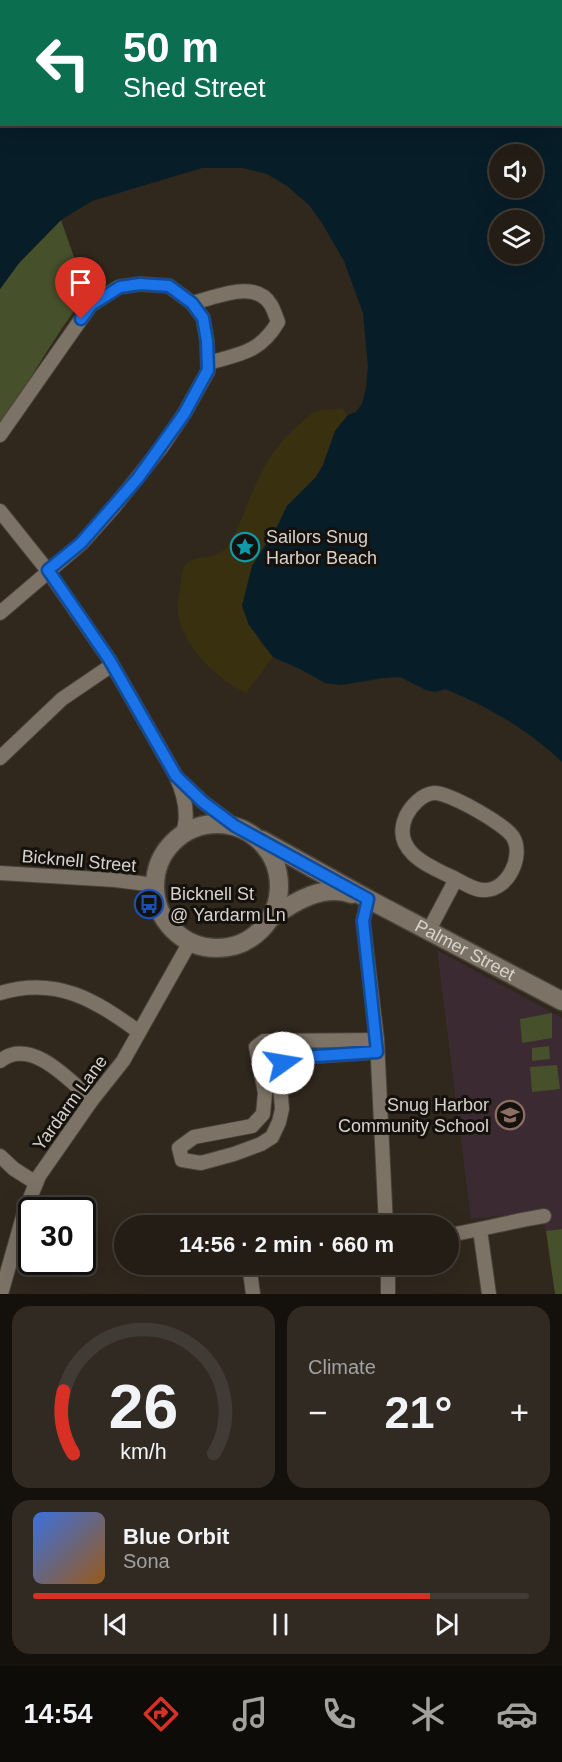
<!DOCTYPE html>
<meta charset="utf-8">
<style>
:root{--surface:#241d16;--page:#302a23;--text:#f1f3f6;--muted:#a3a2a1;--line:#413b35;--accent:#d93025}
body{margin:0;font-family:Arial,sans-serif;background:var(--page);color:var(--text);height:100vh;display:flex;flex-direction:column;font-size:22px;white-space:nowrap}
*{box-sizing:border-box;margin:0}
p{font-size:20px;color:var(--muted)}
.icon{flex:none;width:33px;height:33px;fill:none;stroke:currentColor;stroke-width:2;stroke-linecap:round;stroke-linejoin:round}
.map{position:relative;height:1294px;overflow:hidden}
.sheet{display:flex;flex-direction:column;gap:12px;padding:12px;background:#14100c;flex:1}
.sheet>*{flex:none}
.hud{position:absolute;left:0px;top:0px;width:562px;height:126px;box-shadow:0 6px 24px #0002,0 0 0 2px var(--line);background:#0b6e4f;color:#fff;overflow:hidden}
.controls{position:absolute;left:489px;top:144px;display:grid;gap:12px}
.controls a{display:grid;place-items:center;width:54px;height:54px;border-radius:50%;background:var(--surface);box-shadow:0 6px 24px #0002,0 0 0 2px var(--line);font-size:30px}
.speed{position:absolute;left:18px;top:1197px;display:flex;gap:12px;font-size:30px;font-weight:700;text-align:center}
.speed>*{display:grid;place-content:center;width:78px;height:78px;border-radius:50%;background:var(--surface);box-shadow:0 6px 24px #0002,0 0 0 2px var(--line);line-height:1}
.speed .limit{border:3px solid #111;border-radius:9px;background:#fff;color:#111}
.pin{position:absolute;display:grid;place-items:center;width:51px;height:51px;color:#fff;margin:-62px -26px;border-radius:50% 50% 50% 0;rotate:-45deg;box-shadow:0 0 6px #0007}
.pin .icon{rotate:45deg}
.me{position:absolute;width:66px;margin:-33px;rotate:77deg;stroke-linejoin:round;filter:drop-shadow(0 0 4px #0008)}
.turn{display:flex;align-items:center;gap:21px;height:126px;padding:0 24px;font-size:27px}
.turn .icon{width:78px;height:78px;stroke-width:2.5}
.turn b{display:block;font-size:42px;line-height:51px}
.big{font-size:45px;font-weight:700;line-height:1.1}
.sheet .card{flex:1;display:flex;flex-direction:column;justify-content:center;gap:9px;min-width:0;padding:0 21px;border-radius:18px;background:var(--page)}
.sheet .dial{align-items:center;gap:0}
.dial svg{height:156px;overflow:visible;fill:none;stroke:var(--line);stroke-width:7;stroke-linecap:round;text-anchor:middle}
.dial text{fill:var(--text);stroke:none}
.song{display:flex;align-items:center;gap:18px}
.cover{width:72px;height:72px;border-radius:9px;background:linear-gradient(135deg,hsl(220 70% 55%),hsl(30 70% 35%))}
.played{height:6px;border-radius:3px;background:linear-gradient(90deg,var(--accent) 80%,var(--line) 80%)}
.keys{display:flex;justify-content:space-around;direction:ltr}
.heat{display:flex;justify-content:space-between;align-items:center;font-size:33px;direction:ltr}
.sheet .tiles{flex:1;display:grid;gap:12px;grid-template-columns:1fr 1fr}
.card:last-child{grid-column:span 2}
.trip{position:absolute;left:114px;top:1215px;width:345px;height:60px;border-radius:30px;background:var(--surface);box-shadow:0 6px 24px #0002,0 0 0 2px var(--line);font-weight:700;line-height:60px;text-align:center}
.tabs{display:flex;height:96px;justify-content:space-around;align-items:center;background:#0e0c09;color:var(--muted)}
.tabs .icon{width:42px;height:42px}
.tabs .current{color:var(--accent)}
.tabs b{font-size:27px;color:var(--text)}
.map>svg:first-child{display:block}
.education{fill:#3c2a32}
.green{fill:#46502a}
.sand{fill:#38300f}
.water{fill:#071d28;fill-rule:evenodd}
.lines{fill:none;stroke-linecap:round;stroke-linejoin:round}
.minor-casing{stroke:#49423a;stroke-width:16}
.tertiary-casing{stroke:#49423a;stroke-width:21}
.minor{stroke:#7c7266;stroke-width:14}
.tertiary{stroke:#7c7266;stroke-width:18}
.route-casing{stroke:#114b97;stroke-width:15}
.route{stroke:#1a73e8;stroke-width:10}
.labels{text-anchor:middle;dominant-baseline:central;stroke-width:6;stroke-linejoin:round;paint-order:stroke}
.poi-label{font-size:18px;fill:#d8d2cc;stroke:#15110c;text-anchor:start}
.street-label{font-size:18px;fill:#d8d2cc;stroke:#15110c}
</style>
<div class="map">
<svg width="562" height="1294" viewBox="0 0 562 1294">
<rect width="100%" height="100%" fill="#30271d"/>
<polygon class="education" points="437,950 562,1018 562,1229 546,1231 542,1211 471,1219"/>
<g class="green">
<path d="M61,220L87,294C54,335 30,382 0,425V289L19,263Z"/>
<polygon points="552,1013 552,1038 522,1043 520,1019"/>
<polygon points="549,1046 550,1059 532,1061 532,1048"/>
<polygon points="557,1065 560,1089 532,1092 530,1067"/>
<polygon points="562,1229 562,1294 555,1294 546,1231"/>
</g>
<path class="sand" d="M342,408L348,415L335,431L323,465L316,477L287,506L276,529L252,566L242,606L262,644L273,657L246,693C214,678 181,645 177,608C177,602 179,596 180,590C181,582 180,571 186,564C198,552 220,564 232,539C253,498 257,463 294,429C300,424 307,416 315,412C322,409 334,409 342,408Z"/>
<path class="water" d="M0,0H562V762C527,729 489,707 445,689L435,692L426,690L400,677L384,678L341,685L325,683L302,670L273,657L249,625L242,606L252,566L276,529L287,506L316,477L323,465L335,431L348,415L356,412L362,404L366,388L368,367L363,313L344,261L322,223L309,205L287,186L267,174L243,168H202L92,201L61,220L19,263L0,289ZM2,2H561V124H2ZM500,154H532V188H500ZM500,220H532V254H500Z"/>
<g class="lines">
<g class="minor-casing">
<g id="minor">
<path d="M192,303C215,298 255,278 271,305C274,310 276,317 278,322C260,353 239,354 208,363"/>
<polyline points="0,435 91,305 119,287 140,284 169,286 192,303 203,318 207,341 208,371 184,414 161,448 114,507 82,543 0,613"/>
<path d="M0,511L48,571L109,659L176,776C184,794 190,816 182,835"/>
<polyline points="0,758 62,699 112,665"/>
<polyline points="182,782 203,802 235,826"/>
<polyline points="0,873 115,880 155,885"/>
<polyline points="368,899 363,921 377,1040 386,1226"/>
<path d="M429,930L456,879C431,867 390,852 406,816C411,806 422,794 434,793C448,792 505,824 513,837C524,855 509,889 486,890C476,891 465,884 456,879"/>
<path d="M0,993C57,976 95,1000 139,1032"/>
<polyline points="377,1040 264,1041 256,1047 265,1093 263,1114 252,1126 194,1137 179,1148 182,1160 201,1163 234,1154 261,1144 272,1137 279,1122 282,1109 279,1070 286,1058 377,1052"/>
<path d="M0,1061C31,1036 70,1081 92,1100"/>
<polyline points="0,1156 14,1169 36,1183"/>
<polyline points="480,1230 489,1294"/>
<path d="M448,1235C481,1230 512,1221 544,1216"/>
<polyline points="249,1264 253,1294"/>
<polyline points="198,1269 225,1264"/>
<polyline points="1,1294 24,1213 39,1176 92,1100 123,1061 190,942"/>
<polyline points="388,1294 388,1264"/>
</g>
</g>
<g class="tertiary-casing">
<g id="tertiary">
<circle cx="217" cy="886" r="62"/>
<path id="s1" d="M262,840L368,899L562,1001"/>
<path d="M271,918C295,901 323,884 352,894"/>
</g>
</g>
<use href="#minor" class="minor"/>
<use href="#tertiary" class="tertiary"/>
</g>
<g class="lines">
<g class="route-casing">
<polyline id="route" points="81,319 91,305 120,287 140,284 169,286 192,303 203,318 207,341 208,370 184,414 138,478 81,543 48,570 109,659 176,776 203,802 235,826 368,899 363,921 377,1052 286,1058 283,1063"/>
</g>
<use href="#route" class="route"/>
</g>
<defs>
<g id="sight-ring" transform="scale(1.5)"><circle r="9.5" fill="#15110c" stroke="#0f9aa8" stroke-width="1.5"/><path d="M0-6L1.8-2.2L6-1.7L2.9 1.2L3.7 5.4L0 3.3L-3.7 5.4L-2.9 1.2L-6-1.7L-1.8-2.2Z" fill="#0f9aa8"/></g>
<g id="bus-ring" transform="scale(1.5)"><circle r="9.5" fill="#15110c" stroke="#1a4fb4" stroke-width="1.5"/><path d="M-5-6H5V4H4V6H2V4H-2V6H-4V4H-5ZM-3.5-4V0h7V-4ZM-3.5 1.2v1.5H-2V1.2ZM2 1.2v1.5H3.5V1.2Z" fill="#1a4fb4"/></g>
<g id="school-ring" transform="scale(1.5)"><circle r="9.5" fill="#15110c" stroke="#8d6e63" stroke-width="1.5"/><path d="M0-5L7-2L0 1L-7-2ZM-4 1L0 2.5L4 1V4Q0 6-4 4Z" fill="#8d6e63"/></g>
</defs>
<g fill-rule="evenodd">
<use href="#sight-ring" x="245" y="547"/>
<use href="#bus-ring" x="149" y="904"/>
<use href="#school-ring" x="510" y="1115"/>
</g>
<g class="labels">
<g class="poi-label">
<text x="266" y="537">Sailors Snug<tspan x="266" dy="21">Harbor Beach</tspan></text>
<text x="170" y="894">Bicknell St<tspan x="170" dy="21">@ Yardarm Ln</tspan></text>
<text x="489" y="1105" text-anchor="end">Snug Harbor<tspan x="489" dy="21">Community School</tspan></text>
</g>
<g class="street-label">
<text transform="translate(79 861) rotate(5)">Bicknell Street</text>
<text stroke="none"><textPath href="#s1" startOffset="231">Palmer Street</textPath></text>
<text transform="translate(70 1103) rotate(-54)">Yardarm Lane</text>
</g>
</g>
</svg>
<div class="controls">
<a><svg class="icon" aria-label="sound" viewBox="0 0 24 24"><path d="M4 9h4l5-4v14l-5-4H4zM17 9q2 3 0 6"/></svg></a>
<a><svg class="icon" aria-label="layers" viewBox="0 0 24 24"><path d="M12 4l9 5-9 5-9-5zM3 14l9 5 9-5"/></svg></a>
</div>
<div class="speed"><div class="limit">30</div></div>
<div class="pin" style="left:81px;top:319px;background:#d93025"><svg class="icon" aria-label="arrive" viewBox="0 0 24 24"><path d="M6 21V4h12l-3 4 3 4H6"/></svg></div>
<svg class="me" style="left:283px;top:1063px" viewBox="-20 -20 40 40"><circle r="19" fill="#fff"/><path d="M0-13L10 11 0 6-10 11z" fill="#1a73e8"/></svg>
<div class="trip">14:56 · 2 min · 660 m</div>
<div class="hud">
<div class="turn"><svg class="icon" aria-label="left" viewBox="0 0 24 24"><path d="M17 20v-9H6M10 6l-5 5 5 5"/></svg><div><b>50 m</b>Shed Street</div></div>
</div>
</div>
<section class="sheet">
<div class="tiles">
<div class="card dial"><svg viewBox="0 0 100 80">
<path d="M14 69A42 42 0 1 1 86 69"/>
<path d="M14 69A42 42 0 0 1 9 37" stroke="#d93025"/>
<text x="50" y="56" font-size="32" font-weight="700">26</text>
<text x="50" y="72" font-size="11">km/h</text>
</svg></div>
<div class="card"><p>Climate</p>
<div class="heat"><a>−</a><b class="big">21°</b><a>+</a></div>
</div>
<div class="card">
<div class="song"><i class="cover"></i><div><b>Blue Orbit</b><p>Sona</p></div></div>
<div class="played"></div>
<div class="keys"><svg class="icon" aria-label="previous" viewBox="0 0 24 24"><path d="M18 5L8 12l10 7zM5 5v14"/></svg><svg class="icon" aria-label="pause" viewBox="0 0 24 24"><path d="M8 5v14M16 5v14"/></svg><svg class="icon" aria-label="next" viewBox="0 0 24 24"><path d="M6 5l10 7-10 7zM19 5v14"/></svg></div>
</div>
</div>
</section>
<nav class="tabs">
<b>14:54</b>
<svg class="icon current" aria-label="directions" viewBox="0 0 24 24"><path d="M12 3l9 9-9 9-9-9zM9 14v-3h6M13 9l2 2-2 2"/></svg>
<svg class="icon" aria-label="music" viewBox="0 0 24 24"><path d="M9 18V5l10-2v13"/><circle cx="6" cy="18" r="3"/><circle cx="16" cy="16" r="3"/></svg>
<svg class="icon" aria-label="phone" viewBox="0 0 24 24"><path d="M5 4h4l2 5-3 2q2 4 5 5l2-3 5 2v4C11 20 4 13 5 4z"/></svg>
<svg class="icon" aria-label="climate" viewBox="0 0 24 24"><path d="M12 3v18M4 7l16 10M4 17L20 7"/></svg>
<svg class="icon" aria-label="car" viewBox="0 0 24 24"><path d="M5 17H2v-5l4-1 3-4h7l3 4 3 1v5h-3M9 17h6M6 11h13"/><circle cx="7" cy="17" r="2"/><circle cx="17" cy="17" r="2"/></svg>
</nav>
